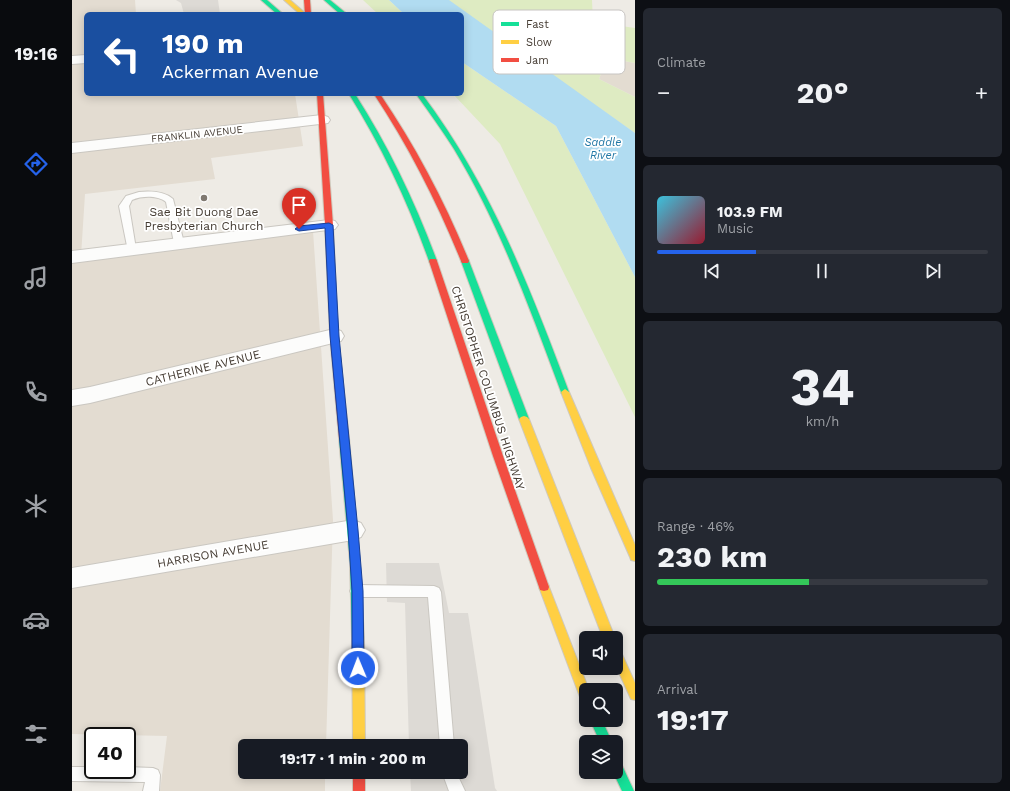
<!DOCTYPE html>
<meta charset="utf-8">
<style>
:root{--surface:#171b24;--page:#242831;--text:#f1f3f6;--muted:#9ea1a6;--line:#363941;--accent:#2563eb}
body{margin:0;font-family:"Work Sans",sans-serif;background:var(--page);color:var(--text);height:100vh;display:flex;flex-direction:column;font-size:15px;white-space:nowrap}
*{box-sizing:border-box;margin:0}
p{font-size:13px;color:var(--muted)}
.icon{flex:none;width:22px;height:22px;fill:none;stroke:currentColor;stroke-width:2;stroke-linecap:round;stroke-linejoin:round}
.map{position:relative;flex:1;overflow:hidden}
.sheet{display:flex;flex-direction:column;gap:8px;padding:8px;background:#0d0f14;width:375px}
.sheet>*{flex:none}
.banner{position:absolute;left:12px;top:12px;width:380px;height:84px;border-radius:6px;box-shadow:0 2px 10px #0003;background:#1a4fa0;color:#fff;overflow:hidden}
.tools{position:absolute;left:507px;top:631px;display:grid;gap:8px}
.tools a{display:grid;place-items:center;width:44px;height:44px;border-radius:6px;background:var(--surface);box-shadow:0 2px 10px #0003;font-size:20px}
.speed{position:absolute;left:12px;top:727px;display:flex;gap:8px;font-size:20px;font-weight:700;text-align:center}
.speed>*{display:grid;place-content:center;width:52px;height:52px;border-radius:50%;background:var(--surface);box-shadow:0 2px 10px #0003;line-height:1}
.speed .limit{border:2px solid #111;border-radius:6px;background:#fff;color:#111}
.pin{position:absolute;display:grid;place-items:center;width:34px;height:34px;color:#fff;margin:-41px -17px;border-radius:50% 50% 50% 0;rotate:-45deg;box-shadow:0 0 4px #0007}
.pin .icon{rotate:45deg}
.me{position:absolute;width:44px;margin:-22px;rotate:359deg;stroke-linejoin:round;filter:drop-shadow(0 0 3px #0008)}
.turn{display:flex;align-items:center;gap:14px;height:84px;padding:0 12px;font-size:18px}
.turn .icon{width:52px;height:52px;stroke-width:2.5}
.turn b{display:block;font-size:28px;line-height:34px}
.big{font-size:30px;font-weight:700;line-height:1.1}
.sheet .card{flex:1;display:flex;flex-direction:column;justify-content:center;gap:6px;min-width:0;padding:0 14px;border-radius:6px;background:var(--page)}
.sheet .dial{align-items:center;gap:0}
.dial b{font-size:52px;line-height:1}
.song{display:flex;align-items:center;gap:12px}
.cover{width:48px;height:48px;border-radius:6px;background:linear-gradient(135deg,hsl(190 70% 55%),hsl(350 70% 35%))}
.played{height:4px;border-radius:2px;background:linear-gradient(90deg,var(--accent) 30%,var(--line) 30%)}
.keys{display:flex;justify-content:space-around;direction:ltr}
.heat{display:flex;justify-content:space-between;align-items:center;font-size:22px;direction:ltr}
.charge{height:6px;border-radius:3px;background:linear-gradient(90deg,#34c759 46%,var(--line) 0)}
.trip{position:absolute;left:166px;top:739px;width:230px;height:40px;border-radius:6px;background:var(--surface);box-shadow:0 2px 10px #0003;font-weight:700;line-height:40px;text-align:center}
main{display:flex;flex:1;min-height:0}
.menu{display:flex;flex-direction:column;width:72px;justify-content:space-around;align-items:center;background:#090b0e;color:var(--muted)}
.menu .icon{width:28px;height:28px}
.menu .on{color:var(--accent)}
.menu b{font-size:18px;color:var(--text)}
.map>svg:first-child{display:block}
.residential{fill:#e3dcd1}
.green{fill:#deebc2}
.parking{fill:#dddad5}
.water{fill:#b1dcf1}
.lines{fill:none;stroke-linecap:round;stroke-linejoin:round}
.lane-casing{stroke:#cac7c1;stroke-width:2}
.street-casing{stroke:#cac7c1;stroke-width:2}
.fast-casing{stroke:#cfc9bc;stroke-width:2}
.slow-casing{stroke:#cfc9bc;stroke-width:2}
.jam-casing{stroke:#cfc9bc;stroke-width:2}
.lane{fill:#fcfcfb;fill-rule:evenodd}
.street{fill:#fcfcfb;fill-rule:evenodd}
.fast{fill:#16e098;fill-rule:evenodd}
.slow{fill:#ffcf43;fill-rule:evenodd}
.jam{fill:#f24e42;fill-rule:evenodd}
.route{fill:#2563eb;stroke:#184099}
.poi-dot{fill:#807971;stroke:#fff;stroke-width:1.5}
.labels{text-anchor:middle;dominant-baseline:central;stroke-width:3.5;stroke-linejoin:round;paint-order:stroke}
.far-street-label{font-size:10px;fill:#443b32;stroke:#fff}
.far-water-label{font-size:11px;font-style:italic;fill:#2278a6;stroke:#fff}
.poi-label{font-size:12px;fill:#443b32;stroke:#fff}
.street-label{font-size:12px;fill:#443b32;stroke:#fff}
.key{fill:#fff;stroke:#c7c4c2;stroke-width:1}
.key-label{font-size:11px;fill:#443b32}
</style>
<main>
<nav class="menu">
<b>19:16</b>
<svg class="icon on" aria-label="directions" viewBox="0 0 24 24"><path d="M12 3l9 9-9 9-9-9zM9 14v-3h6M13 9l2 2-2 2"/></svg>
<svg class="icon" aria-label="music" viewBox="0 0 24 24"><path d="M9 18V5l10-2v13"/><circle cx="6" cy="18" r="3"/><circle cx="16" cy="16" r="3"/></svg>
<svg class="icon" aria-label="phone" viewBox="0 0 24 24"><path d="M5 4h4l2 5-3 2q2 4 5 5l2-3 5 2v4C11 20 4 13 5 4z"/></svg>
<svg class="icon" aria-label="climate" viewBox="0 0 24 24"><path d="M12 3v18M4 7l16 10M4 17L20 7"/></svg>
<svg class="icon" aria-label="car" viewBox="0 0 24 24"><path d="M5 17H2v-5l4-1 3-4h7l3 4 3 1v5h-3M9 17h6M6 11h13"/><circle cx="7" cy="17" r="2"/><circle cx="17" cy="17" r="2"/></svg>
<svg class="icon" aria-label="filters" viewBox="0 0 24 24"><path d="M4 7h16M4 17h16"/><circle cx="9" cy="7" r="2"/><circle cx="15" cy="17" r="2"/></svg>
</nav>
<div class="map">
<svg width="563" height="791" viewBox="0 0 563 791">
<rect width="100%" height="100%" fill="#eeebe5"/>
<g class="residential">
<polygon points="0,0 63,0 64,14 14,14 14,94 223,94 231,146 139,158 143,179 13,194 9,256 241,231 261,520 254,746 173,746 173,772 253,772 253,791 88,791 95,736 0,734"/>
<polygon points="535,58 563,63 563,97 527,79"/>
</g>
<g class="green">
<polygon points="291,0 317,0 332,14 306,14"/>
<polygon points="365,0 520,0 521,22 563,28 563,63 535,58 527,79 563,97 563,133 390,14"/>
<polygon points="390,62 484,126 563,277 563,417 428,144 381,94 390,94"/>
</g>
<g class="parking">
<polygon points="104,0 146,0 148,14 112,14 109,3"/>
<polygon points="314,563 367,563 377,613 396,613 423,788 425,791 339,791 338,772 389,772 389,746 337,746 333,603 315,602"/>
</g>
<polygon class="water" points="317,0 377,0 563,133 563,277 484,126 390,62 390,14 332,14"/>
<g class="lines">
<g class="lane-casing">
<g id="lane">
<path d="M67,192C78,191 92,191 101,199L112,243L110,245L107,246L102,243L94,202C85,195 70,196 60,200L57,206L64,249L59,252L56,251L47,206L54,196Z"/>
<polygon points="285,585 362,586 367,588 369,592 382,746 368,746 356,597 285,597 280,595 278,591 280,587"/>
<polygon points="0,767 21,767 21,770 55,770 55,767 81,768 86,770 88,775 87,791 71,791 73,782 0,781"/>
<polygon points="370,772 384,772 393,791 377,791"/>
</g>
</g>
<g class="street-casing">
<g id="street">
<polygon points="14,55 14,63 0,64 0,56"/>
<polygon points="250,115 256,117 258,120 256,123 0,153 0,143"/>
<polygon points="257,220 263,221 266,225 263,229 0,263 0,251"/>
<polygon points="262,329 269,331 272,336 269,341 18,403 0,406 0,390 18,387"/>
<polygon points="281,520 289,523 293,530 289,537 281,540 0,588 0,568"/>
</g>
</g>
<g class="fast-casing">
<g id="fast">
<polygon points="189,0 195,0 211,14 205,14"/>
<polygon points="252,0 258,0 275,14 268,14"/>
<path d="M277,94H283C317,147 343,202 365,261L364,263H358L357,261C336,202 310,147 277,94Z"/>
<path d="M344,94H350C418,184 458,288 497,392L496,394H490L489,392C458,309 428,225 382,149C370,130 357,112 344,94Z"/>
<polygon points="390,259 396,259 397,261 457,419 455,421 449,421 447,419 389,261"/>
<polygon points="272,435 275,436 277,438 288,563 292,638 290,641 286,643 282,641 280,638 278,563 267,438 269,436"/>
<polygon points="518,720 530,720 540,742 528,742"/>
<polygon points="544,759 548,761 562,791 550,791 541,772 544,772"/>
</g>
</g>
<g class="slow-casing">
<g id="slow">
<polygon points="212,0 218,0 234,14 228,14"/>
<polygon points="493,389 497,392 563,545 563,561 559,560 558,557 519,468 489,392"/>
<polygon points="452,416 455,417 457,419 543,638 531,638 447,419 449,417"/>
<polygon points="472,583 476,584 477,587 517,690 514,690 514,702 510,701 508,697 467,587 468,584"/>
<polygon points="286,633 290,635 292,638 293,746 281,746 280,638 282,635"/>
<polygon points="544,649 548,650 563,683 563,700 559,699 544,666"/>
</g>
</g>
<g class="jam-casing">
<g id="jam">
<polygon points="232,0 238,0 239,14 233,14"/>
<polygon points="245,94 251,94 261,225 266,336 277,438 275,440 269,440 267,438 258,336 253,225"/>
<path d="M302,94H308C344,147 373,202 397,261L396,263H390L389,261C365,202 337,147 302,94Z"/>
<polygon points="358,259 364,259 365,261 431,456 477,587 476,590 472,591 468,590 467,587 421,456 357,261"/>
<rect x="281" y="772" width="12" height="19"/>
</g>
</g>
<use href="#lane" class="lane"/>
<use href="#street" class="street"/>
<use href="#fast" class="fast"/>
<use href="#slow" class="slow"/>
<use href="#jam" class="jam"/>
</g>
<polygon class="route" points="257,223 261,225 267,336 286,530 291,591 292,668 290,672 286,674 282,672 280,668 280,591 276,530 258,336 253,228 227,231 223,229 227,226"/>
<circle class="poi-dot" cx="132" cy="198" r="4"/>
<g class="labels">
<g class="far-street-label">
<text transform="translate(125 134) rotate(-6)">FRANKLIN AVENUE</text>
</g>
<g class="far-water-label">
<text x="531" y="142">Saddle<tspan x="531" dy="13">River</tspan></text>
</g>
<g class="poi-label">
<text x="132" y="212">Sae Bit Duong Dae<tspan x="132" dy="14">Presbyterian Church</tspan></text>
</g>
<g class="street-label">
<text transform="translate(131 368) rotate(-14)">CATHERINE AVENUE</text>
<text transform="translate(416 388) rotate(72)">CHRISTOPHER COLUMBUS HIGHWAY</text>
<text transform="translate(141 554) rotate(-10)">HARRISON AVENUE</text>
</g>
</g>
<rect x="421" y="10" width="132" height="64" rx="6" class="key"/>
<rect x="429" y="22" width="18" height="4" fill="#16e098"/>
<rect x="429" y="40" width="18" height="4" fill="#ffcf43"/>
<rect x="429" y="58" width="18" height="4" fill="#f24e42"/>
<g class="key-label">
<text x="454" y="28">Fast</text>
<text x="454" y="46">Slow</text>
<text x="454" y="64">Jam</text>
</g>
</svg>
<div class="tools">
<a><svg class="icon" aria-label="sound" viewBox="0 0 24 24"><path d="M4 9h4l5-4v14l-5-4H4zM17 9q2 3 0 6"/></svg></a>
<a><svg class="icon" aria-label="search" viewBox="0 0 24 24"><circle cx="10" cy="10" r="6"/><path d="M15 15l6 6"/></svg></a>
<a><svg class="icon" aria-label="layers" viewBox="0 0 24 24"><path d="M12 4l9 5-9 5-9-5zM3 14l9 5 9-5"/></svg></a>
</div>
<div class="speed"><div class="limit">40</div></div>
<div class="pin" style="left:227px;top:229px;background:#d93025"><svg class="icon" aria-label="arrive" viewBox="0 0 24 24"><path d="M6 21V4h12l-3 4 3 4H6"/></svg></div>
<svg class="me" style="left:286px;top:668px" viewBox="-20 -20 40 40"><circle r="17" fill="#2563eb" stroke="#fff" stroke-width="3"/><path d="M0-11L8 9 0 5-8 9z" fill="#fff"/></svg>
<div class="trip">19:17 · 1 min · 200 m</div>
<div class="banner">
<div class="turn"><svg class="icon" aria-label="left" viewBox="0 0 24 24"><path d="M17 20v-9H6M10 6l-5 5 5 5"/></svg><div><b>190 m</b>Ackerman Avenue</div></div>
</div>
</div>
<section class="sheet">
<div class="card"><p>Climate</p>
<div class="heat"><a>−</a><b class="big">20°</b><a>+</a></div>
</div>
<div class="card">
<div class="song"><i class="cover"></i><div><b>103.9 FM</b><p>Music</p></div></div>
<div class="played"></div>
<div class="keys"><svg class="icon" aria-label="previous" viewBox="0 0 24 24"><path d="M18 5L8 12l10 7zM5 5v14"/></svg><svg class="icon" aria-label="pause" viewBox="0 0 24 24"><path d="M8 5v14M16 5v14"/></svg><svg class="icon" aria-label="next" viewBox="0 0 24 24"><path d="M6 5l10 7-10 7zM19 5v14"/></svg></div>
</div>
<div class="card dial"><b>34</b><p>km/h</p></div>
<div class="card"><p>Range · 46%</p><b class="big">230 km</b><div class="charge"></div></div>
<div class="card"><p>Arrival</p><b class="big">19:17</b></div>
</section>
</main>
